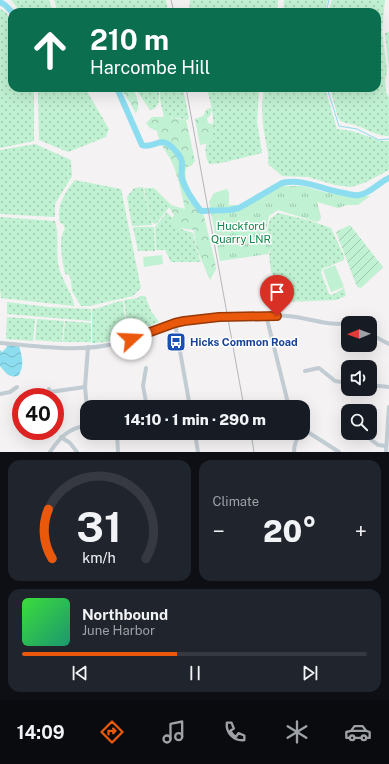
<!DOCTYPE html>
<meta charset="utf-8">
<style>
:root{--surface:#171b24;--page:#20242c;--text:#f1f3f6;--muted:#9ea1a6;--line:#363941;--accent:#ea580c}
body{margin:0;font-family:"Public Sans",sans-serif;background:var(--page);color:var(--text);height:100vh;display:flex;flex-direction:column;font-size:15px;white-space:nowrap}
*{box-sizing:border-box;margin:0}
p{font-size:13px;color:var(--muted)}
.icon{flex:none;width:22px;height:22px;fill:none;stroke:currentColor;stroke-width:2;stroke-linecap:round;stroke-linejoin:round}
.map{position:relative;height:452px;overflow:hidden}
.side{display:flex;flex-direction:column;gap:8px;padding:8px;background:#0d0f14;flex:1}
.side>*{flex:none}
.top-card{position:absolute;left:8px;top:8px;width:373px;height:84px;border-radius:12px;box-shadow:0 4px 16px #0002;background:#0b6e4f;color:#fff;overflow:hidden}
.needle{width:26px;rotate:269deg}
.controls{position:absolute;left:341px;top:316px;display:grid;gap:8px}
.controls a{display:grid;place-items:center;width:36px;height:36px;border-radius:8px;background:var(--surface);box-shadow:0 4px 16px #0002;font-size:20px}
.speed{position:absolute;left:12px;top:388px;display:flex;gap:8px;font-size:20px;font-weight:700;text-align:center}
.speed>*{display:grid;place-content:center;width:52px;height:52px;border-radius:50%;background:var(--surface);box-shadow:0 4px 16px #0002;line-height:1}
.speed .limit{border:6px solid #d22;background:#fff;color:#111}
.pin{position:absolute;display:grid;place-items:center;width:34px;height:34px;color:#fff;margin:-41px -17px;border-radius:50% 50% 50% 0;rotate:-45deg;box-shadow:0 0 4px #0007}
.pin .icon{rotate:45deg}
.me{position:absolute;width:44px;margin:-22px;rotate:70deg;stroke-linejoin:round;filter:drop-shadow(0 0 3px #0008)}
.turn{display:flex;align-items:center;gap:14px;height:84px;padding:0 16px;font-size:18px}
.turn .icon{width:52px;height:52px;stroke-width:2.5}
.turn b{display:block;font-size:28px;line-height:34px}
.big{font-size:30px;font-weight:800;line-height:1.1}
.side .tile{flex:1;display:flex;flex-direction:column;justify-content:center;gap:6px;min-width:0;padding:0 14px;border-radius:12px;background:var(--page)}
.side .dial{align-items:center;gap:0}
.dial svg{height:104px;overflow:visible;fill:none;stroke:var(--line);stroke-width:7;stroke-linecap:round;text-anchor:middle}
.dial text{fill:var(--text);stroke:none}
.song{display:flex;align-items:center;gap:12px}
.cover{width:48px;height:48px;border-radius:6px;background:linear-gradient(135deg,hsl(120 70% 55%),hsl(160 70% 35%))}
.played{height:4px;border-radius:2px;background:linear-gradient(90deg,var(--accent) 45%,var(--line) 45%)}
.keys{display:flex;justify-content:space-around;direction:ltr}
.heat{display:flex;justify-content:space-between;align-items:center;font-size:22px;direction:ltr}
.side .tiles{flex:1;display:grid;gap:8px;grid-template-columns:1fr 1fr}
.tile:last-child{grid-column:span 2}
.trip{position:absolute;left:80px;top:400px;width:230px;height:40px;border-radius:12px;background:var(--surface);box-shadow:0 4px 16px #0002;font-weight:800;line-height:40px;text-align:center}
.dock{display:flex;height:64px;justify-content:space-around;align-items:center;background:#090b0e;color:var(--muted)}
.dock .icon{width:28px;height:28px}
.dock .selected{color:var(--accent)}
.dock b{font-size:18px;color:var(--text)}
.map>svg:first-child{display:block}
.grass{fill:url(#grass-dots)}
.forest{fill:url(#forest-crowns)}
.park{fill:url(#park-tufts)}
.garden{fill:url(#garden-furrows)}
.pitch{fill:#c0f1d2}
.water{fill:url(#water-waves)}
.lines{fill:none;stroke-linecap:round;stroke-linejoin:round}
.stream{stroke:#8cddf0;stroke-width:1}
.river{stroke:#8cddf0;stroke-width:6}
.minor{stroke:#c2ccd3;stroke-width:4}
.rail{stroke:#b3b7bc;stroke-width:1}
.route-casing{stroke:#983908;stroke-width:10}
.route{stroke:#ea580c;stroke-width:7}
.labels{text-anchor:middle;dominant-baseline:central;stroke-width:3;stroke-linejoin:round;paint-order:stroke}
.park-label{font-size:11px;fill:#14864b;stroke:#fff}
.transit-label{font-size:11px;font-weight:bold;fill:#164399;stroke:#fff;text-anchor:start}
</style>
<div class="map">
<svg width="389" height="452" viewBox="0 0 389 452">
<defs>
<pattern id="grass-dots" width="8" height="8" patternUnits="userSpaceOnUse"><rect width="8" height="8" fill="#c0f1d2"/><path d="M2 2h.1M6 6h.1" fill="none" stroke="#9ec6ae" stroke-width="1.8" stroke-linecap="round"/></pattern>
<pattern id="forest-crowns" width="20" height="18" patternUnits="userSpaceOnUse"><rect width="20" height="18" fill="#c0f1d2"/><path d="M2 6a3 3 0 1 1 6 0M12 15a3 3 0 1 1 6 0" fill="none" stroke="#9ec6ae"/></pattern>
<pattern id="park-tufts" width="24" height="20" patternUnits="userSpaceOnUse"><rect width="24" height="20" fill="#c0f1d2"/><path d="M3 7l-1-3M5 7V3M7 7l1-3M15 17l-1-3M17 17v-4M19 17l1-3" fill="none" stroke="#9ec6ae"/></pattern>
<pattern id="garden-furrows" width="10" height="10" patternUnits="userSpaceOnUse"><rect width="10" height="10" fill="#c0f1d2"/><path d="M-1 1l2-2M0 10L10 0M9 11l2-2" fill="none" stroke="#9ec6ae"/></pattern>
<pattern id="water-waves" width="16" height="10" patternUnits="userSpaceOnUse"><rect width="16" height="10" fill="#8cddf0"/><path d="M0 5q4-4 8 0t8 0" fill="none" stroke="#74b6c6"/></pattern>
</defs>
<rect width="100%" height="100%" fill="#f4f2f2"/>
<g class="grass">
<polygon points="11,0 49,0 53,12 21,12"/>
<polygon points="54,0 166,0 168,12 149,12 148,10 148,12 58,12"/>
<polygon points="190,0 278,0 277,12 189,12"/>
<polygon points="284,0 328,0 324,12 283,12"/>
<path d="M332,0H385L382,31L387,71L385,80L386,92L389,97V136C376,136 367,129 355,125C351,124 346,123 342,122L338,118L330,88H377V12H328Z"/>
<polygon points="0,9 6,12 12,24 12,88 34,88 34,141 0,148"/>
<polygon points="389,32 389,70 385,33"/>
<polygon points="38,88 85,88 109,129 106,137 68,152 39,140"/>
<path d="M135,88H159C159,96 161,109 150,110Z"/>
<polygon points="160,88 183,88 189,119 186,120 180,118 164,117 160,99"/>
<path d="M207,88H259L257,122L262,153L221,163L209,164C200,144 211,140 213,122C214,114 209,97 207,88Z"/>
<polygon points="264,88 325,88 337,129 352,131 382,141 389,141 389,170 364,183 351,187 335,185 308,177 282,176 268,164 268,154 263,126 262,105"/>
<polygon points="35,144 71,160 72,176 55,204 55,217 0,214 0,150"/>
<path d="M75,180L121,189L141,288L133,296L89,306H81L72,291L71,280L69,275L65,274C63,262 57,239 65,229L63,224L60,223C56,206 65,192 75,180Z"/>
<polygon points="143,187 152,225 132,226 127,197 134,188"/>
<polygon points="144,188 154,188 171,205 156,224 153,223 151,221"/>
<polygon points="167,212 181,229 193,233 196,248 201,262 171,262 165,250 156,250 155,227"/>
<polygon points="278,213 308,220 331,228 344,256 344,260 322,269 321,273 329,294 332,295 344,288 346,296 336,300 284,302 282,292 277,287 274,276 271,272 269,255 272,246 267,230 270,219"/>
<path d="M0,217L55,221C60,236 55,252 59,268C62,280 74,296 74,306L1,298L0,288Z"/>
<polygon points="133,227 154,227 155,251 138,251"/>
<polygon points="140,296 145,296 151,311 159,322 128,334 124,300 138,298"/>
<path d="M123,301L127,336L106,342L92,343V309C103,308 112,302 123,301Z"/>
<polygon points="7,302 48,307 91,309 91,321 7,314"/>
<polygon points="7,317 35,319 33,341 6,339"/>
<polygon points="37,319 64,321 62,342 35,340"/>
<polygon points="65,321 91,323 91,342 63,342"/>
</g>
<g class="forest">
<path d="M120,88H132C138,96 140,105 136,114L131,104Z"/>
<polygon points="211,108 212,110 210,116 207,118 208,123 212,124 213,126 211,142 200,145 195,119 203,116 207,109"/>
<path d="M152,117H168L186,120L195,161L191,166L187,167C181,177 194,201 202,208L215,262L216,269L210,280L196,247L194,230L179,228L169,222L174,215L167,204L185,209C182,195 179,181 174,167C169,154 159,145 157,131L150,128L146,123Z"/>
</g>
<polygon class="park" points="279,186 303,186 324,192 349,196 370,196 358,205 347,205 338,208 317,202 321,217 320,220 317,222 278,210 269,216 266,230 272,247 268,254 220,261 209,202 214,193 227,189 229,193 229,205 248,205"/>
<polygon class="garden" points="350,225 383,267 361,288 357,287 336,232"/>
<g class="pitch">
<polygon points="162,255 163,264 144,267 143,257"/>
<polygon points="335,265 344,287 331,292 323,270"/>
</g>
<path class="water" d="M6,345L19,346C22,356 25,367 18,376C9,378 6,373 0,366V350L2,352L7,347Z"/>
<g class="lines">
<g class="stream">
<polyline points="326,12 329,0"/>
<polyline points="327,88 339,126 357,129 379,140 389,139"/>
</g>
<g class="river">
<polyline points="0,2 5,5 12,12"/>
<path d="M117,88L142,145C150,149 161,138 168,144C173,147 182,157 182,163C182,169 181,173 182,179C186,191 193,201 201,211L230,210L239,208L282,183C303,178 323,190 344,193C348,194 354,196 359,195C370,194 379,182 389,178"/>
</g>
<g class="minor">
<polyline points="266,315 289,407"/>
<polyline points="175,323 190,407"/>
<polyline points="370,334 389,344"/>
<path d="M0,343C39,346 80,353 118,343C146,336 170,321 200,319C228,316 259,314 288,316C301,317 314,321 327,323C334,324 341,324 348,324"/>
<polyline points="146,368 143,386 147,407"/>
<polyline points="305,371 319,368 335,381 348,383"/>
<polyline points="370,385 389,387"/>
<polyline points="49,389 51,397"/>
<polyline points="50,392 85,387"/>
<polyline points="0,394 10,392 17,387"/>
<polyline points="176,407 189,404"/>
<polyline points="87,408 85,387 88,347"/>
<polyline points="303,429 339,452"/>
<polyline points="117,433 118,452"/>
<polyline points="195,433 198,452"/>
<polyline points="365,435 378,445 386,446"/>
<polyline points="61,437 70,443 77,452"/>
<path d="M50,452C61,436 68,429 87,425"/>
<path d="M294,452C294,445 296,439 301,433"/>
<polyline points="386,452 389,407"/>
</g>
<g class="rail">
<polyline points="171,0 174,12"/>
<polyline points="186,88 244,407"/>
<polyline points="251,433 254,452"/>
</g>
</g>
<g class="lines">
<g class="route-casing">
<polyline id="route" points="131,339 175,323 184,321 219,317 277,316"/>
</g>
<use href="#route" class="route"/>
</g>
<defs>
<g id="bus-square" transform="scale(1)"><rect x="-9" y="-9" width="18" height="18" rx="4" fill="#1a4fb4" stroke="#fff"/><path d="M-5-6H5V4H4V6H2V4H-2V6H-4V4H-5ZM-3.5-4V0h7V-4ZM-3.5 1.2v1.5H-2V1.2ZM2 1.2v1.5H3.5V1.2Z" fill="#fff"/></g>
</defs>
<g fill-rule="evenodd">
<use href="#bus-square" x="176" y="342"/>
</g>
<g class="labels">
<g class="park-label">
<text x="241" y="226">Huckford<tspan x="241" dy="13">Quarry LNR</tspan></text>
</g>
<g class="transit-label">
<text x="190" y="342">Hicks Common Road</text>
</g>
</g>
</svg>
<div class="controls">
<a><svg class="needle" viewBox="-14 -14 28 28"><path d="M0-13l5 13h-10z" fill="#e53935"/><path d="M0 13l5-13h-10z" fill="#9ea1a6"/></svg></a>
<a><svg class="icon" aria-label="sound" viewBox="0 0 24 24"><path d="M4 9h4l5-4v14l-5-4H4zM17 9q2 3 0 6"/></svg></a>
<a><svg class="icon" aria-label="search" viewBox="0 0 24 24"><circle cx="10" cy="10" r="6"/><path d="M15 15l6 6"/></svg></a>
</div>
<div class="speed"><div class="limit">40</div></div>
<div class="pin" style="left:277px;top:316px;background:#d93025"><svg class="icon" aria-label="arrive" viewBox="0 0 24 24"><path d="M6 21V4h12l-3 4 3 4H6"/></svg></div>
<svg class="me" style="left:131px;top:339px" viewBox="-20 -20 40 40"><circle r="19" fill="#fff"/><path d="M0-13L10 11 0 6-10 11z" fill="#ea580c"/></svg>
<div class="trip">14:10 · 1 min · 290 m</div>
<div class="top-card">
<div class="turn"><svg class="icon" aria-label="ahead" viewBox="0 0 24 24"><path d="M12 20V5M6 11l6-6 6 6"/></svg><div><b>210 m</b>Harcombe Hill</div></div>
</div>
</div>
<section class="side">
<div class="tiles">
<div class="tile dial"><svg viewBox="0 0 100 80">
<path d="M14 69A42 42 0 1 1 86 69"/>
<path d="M14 69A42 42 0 0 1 11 31" stroke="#ea580c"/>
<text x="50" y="56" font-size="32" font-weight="700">31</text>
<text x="50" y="72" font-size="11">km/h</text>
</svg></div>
<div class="tile"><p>Climate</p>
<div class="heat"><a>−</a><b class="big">20°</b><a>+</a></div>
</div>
<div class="tile">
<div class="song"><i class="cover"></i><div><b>Northbound</b><p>June Harbor</p></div></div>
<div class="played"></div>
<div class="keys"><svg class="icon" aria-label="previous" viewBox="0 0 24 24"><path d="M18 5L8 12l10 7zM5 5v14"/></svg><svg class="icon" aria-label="pause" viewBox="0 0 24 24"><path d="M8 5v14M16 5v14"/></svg><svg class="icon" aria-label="next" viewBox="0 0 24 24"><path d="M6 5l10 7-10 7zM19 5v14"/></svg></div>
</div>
</div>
</section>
<nav class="dock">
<b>14:09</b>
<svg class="icon selected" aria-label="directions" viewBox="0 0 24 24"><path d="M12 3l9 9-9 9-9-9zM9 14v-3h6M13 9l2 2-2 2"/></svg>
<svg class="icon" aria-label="music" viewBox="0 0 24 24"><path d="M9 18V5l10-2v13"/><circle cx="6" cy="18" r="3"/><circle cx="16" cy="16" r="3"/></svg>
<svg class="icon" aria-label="phone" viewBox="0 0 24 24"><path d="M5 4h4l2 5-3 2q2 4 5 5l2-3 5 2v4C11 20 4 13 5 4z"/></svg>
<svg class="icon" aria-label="climate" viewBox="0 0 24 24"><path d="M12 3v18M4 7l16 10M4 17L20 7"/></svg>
<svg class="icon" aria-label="car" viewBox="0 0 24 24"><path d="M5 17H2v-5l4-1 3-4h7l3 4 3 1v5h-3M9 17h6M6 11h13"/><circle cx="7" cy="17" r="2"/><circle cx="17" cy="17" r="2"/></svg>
</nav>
